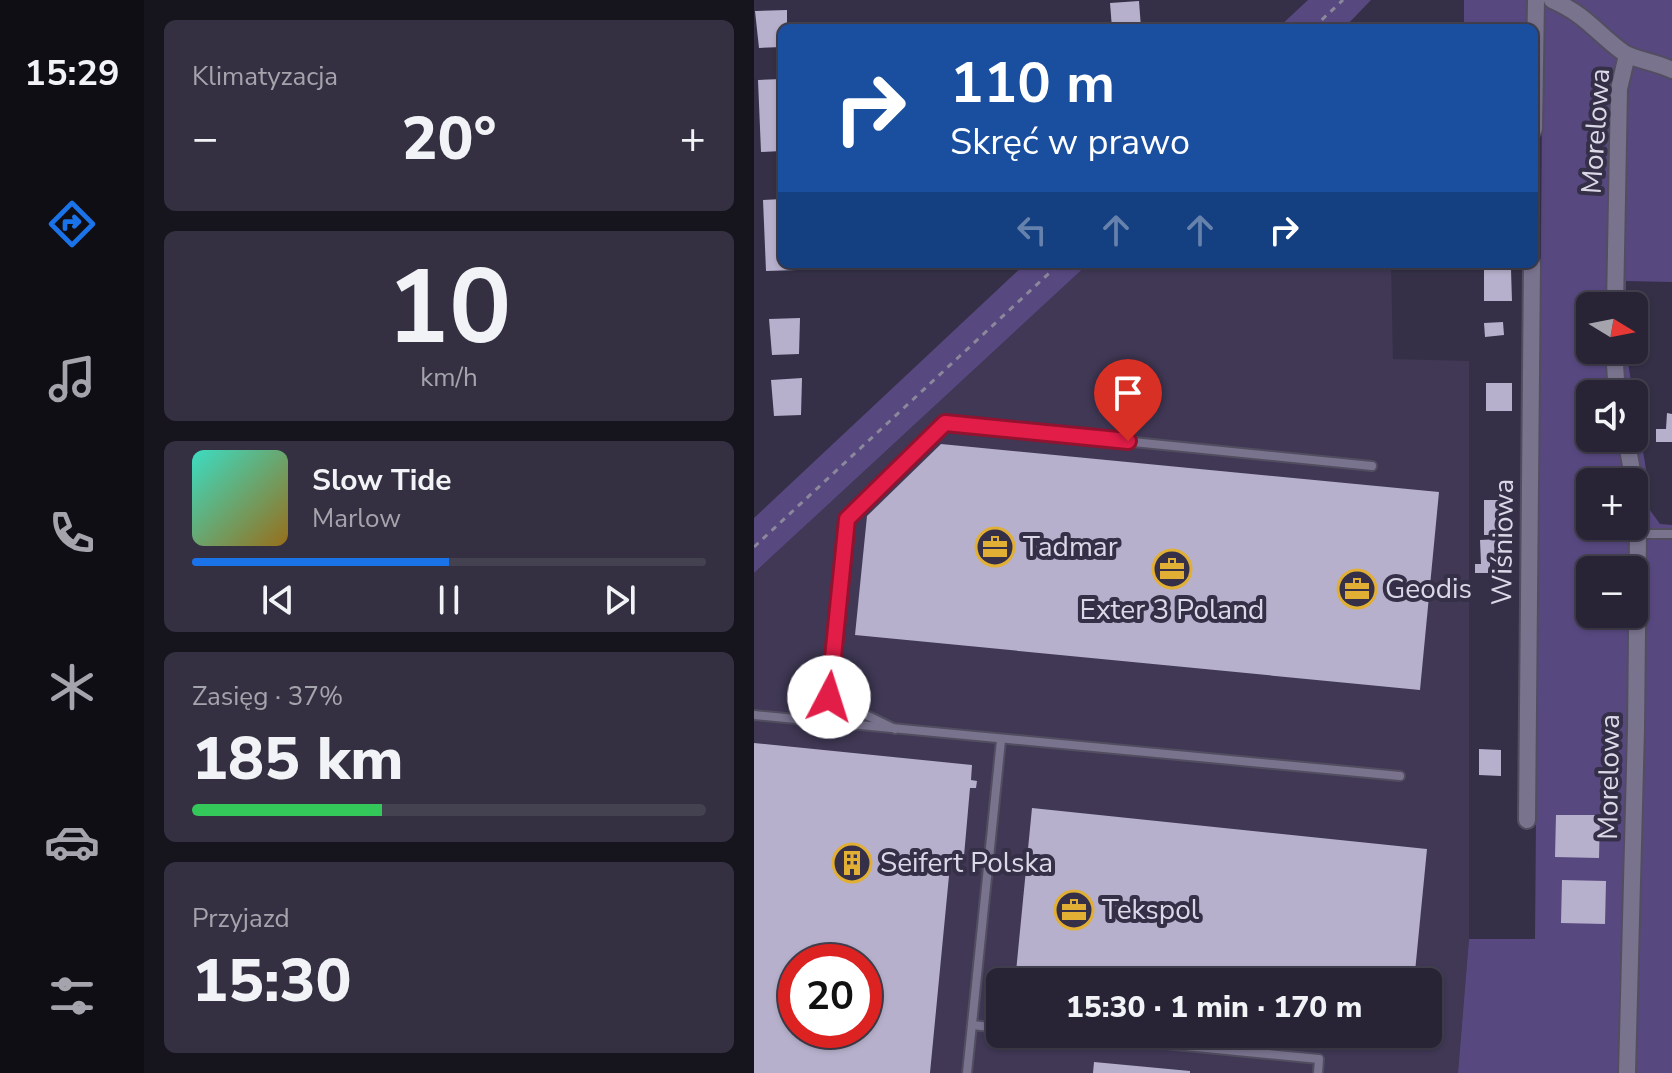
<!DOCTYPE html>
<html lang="pl">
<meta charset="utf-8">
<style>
:root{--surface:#282435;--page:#343041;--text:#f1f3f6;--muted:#a5a4ad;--line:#444150;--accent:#1a73e8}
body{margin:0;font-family:"Nunito Sans",sans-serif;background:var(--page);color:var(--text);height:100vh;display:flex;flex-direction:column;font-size:30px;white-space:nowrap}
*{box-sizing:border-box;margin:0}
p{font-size:26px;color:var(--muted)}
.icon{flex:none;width:44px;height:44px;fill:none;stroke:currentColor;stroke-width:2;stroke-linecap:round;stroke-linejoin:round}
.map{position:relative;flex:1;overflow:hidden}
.sheet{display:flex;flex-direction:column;gap:20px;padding:20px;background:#16141d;width:610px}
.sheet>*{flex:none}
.hud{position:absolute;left:24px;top:24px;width:760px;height:244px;border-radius:12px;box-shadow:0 2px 6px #0004,0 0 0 2px var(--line);background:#1a4fa0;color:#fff;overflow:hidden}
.needle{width:52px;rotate:100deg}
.controls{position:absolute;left:822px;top:292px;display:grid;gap:16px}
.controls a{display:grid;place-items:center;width:72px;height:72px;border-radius:12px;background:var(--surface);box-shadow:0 2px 6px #0004,0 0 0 2px var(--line);font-size:40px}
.speed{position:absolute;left:24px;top:944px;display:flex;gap:16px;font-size:40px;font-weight:700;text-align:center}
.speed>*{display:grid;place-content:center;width:104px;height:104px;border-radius:50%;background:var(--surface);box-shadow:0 2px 6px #0004,0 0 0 2px var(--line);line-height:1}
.speed .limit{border:12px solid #d22;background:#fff;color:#111}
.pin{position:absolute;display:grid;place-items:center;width:68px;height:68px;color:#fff;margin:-82px -34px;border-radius:50% 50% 50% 0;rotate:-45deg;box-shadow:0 0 8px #0007}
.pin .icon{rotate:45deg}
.me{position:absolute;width:88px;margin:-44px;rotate:5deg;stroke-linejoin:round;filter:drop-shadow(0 0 6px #0008)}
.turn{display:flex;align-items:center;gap:28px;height:168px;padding:0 40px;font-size:36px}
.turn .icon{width:104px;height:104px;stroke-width:2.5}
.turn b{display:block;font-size:56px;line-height:68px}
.lanes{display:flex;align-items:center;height:76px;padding:0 40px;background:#0003;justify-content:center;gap:40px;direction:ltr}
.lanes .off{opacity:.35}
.big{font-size:60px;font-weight:800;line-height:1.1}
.sheet .widget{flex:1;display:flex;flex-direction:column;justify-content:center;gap:12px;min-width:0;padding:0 28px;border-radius:12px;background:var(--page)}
.sheet .dial{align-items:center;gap:0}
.dial b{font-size:104px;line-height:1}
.song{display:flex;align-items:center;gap:24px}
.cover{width:96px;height:96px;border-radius:12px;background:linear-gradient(135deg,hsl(170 70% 55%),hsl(40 70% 35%))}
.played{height:8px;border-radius:4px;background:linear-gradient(90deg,var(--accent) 50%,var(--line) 50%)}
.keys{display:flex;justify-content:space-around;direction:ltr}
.heat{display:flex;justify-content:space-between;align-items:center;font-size:44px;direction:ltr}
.charge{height:12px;border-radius:6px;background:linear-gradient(90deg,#34c759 37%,var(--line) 0)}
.trip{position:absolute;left:232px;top:968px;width:456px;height:80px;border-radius:12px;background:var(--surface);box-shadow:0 2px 6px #0004,0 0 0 2px var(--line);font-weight:800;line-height:80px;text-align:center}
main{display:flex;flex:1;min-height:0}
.tabs{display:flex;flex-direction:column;width:144px;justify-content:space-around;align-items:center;background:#100e15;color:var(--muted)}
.tabs .icon{width:56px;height:56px}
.tabs .active{color:var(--accent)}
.tabs b{font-size:36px;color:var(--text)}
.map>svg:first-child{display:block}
.built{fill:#403855;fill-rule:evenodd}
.green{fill:#584880;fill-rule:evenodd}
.building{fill:#b6b0cc;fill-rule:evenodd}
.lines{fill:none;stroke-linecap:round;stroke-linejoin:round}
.service-casing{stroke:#524e60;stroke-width:12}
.minor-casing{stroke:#524e60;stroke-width:20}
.path{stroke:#8c889b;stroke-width:3;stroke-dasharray:6 6;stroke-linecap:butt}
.service{stroke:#79738e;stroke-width:8}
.minor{stroke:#79738e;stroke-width:16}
.route-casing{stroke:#92132f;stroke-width:20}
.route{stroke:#e11d48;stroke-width:14}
.labels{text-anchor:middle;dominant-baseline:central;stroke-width:8;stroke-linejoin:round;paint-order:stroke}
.street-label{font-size:28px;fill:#dbd8e7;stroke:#353047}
.poi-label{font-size:28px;fill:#dbd8e7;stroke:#353047;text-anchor:start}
</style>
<main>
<nav class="tabs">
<b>15:29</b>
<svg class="icon active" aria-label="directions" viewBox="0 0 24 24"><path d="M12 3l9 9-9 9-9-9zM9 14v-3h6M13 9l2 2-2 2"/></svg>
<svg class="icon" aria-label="music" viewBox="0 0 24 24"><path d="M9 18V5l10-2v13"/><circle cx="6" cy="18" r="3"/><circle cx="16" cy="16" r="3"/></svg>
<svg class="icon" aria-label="phone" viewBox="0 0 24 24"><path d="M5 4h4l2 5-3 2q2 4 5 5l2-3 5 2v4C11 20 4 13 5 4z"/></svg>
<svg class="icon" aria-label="climate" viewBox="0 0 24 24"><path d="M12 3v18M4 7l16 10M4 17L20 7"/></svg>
<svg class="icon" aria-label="car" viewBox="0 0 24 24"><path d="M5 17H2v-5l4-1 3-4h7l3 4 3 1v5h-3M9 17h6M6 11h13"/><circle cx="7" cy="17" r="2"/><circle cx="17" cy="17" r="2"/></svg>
<svg class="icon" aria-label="filters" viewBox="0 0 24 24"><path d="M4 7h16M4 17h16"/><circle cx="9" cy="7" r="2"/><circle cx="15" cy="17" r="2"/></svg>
</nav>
<section class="sheet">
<div class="widget"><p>Klimatyzacja</p>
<div class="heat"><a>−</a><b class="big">20°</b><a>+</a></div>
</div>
<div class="widget dial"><b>10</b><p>km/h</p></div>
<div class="widget">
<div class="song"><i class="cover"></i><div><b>Slow Tide</b><p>Marlow</p></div></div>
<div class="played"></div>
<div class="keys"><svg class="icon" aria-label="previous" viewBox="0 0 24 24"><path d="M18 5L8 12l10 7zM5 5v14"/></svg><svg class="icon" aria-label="pause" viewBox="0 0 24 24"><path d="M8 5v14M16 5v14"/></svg><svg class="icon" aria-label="next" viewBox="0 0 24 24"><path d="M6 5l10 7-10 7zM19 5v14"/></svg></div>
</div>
<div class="widget"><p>Zasięg · 37%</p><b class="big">185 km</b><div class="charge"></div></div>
<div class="widget"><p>Przyjazd</p><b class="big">15:30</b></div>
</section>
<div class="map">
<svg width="918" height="1073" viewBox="0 0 918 1073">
<rect width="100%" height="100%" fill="#353047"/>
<path class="built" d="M334,264H637L639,359L715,361V939L704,1073H0V573ZM42,962H110V1030H42ZM246,982H674V1034H246Z"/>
<g class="green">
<polygon points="554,0 617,0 590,28 524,28"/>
<path d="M710,0H918V282L872,281V306H836V350H872L879,394H836V438H880V398L894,481L893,506L906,524L918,525V1073H704L715,939H781L788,113L780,28H710ZM836,482H880V526H836ZM836,570H880V614H836Z"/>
<polygon points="271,264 334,264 0,573 0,518"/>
</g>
<g class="building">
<polygon points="385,1 387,28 358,28 356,3"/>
<polygon points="33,10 33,28 28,28 28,47 5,48 1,11"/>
<polygon points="28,79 28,151 7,152 4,80"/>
<polygon points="28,199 28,264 43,264 43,270 12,271 9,200"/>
<polygon points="730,270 757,270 758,301 730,301"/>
<polygon points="46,318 45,354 18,355 15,319"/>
<polygon points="749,322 750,335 731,337 730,323"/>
<polygon points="48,378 47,415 20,416 17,380"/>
<rect x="732" y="383" width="26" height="28"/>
<polygon points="913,413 918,414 918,442 902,442 902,429 912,429"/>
<polygon points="187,444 685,492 666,690 101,635 113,516"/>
<rect x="730" y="500" width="26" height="35"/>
<polygon points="747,539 747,563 736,563 736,573 721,573 721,564 727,564 726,540"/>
<path d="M0,743L218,765L217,780L223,781L222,788H216L210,856L197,855L176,1073H0ZM42,962H110V1030H42Z"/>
<polygon points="725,749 747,750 747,776 725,775"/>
<polygon points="278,808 673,849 660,982 261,982"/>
<polygon points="802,815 846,815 845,858 801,857"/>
<polygon points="808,880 852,881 851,924 807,923"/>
<polygon points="541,1034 654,1034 653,1048"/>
<polygon points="340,1062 436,1071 436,1073 339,1073"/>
</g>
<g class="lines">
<g class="service-casing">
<g id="service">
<polyline points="884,534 918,534"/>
<polyline points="0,715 646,776"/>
<polyline points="141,729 75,697 93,519 191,423 618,466"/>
<polyline points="218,1025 246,1028"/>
<polyline points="310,1034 565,1059 564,1073"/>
<polyline points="213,1073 247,740"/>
</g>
</g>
<g class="minor-casing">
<g id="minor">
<path d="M798,0C834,16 841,32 870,53C879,59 905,63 918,70"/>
<polyline points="780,129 782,0"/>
<polyline points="861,306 865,89 873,55"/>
<polyline points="860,350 863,394"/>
<polyline points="872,438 880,482"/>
<polyline points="773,820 778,264"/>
<polyline points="873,1073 882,729 884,534 880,483"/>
</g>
</g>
<g class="path">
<polyline points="559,28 589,0"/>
<polyline points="0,547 305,264"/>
</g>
<use href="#service" class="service"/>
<use href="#minor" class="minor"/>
</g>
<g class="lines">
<g class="route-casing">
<polyline id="route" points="75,697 93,519 191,423 374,441"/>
</g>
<use href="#route" class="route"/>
</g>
<defs>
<g id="office-ring" transform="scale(2)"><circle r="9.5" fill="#353047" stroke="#e1af34" stroke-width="1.5"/><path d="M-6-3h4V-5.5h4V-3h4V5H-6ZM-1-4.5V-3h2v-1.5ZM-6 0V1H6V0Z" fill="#e1af34"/></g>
<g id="building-ring" transform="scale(2)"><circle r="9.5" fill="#353047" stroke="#e1af34" stroke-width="1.5"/><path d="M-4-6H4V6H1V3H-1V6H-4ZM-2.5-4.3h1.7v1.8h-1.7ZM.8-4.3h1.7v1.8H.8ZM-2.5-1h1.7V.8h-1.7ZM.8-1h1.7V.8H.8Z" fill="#e1af34"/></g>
</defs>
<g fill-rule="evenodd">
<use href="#office-ring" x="241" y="547"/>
<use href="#office-ring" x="418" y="569"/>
<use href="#office-ring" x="603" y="589"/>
<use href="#building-ring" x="98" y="863"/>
<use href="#office-ring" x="320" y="910"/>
</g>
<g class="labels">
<g class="street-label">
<text transform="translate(842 131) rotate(-86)">Morelowa</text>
<text transform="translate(749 542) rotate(-89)">Wiśniowa</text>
<text transform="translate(855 777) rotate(-89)">Morelowa</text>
</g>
<g class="poi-label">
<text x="269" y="547">Tadmar</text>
<text x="631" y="589">Geodis</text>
<text x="418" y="610" text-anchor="middle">Exter 3 Poland</text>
<text x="126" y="863">Seifert Polska</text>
<text x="348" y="910">Tekspol</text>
</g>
</g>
</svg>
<div class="controls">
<a><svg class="needle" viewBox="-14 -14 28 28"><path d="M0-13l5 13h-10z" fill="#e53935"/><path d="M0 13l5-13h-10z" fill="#a5a4ad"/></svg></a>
<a><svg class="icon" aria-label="sound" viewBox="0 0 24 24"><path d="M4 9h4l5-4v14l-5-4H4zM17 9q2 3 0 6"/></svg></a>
<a>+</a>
<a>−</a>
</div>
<div class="speed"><div class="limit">20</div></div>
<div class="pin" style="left:374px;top:441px;background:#d93025"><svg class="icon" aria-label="arrive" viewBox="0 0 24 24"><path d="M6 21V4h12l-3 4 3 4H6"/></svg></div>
<svg class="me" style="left:75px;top:697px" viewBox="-20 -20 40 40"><circle r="19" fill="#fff"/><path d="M0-13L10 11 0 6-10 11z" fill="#e11d48"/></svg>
<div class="trip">15:30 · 1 min · 170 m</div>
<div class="hud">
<div class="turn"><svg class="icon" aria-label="right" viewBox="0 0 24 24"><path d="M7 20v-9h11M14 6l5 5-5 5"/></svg><div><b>110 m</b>Skręć w prawo</div></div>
<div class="lanes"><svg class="icon off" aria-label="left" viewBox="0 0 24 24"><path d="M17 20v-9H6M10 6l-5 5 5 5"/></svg><svg class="icon off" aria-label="ahead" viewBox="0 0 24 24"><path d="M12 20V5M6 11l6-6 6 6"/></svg><svg class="icon off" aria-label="ahead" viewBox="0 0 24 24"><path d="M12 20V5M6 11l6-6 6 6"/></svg><svg class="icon" aria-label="right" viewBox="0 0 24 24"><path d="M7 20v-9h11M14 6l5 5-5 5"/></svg></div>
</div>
</div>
</main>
